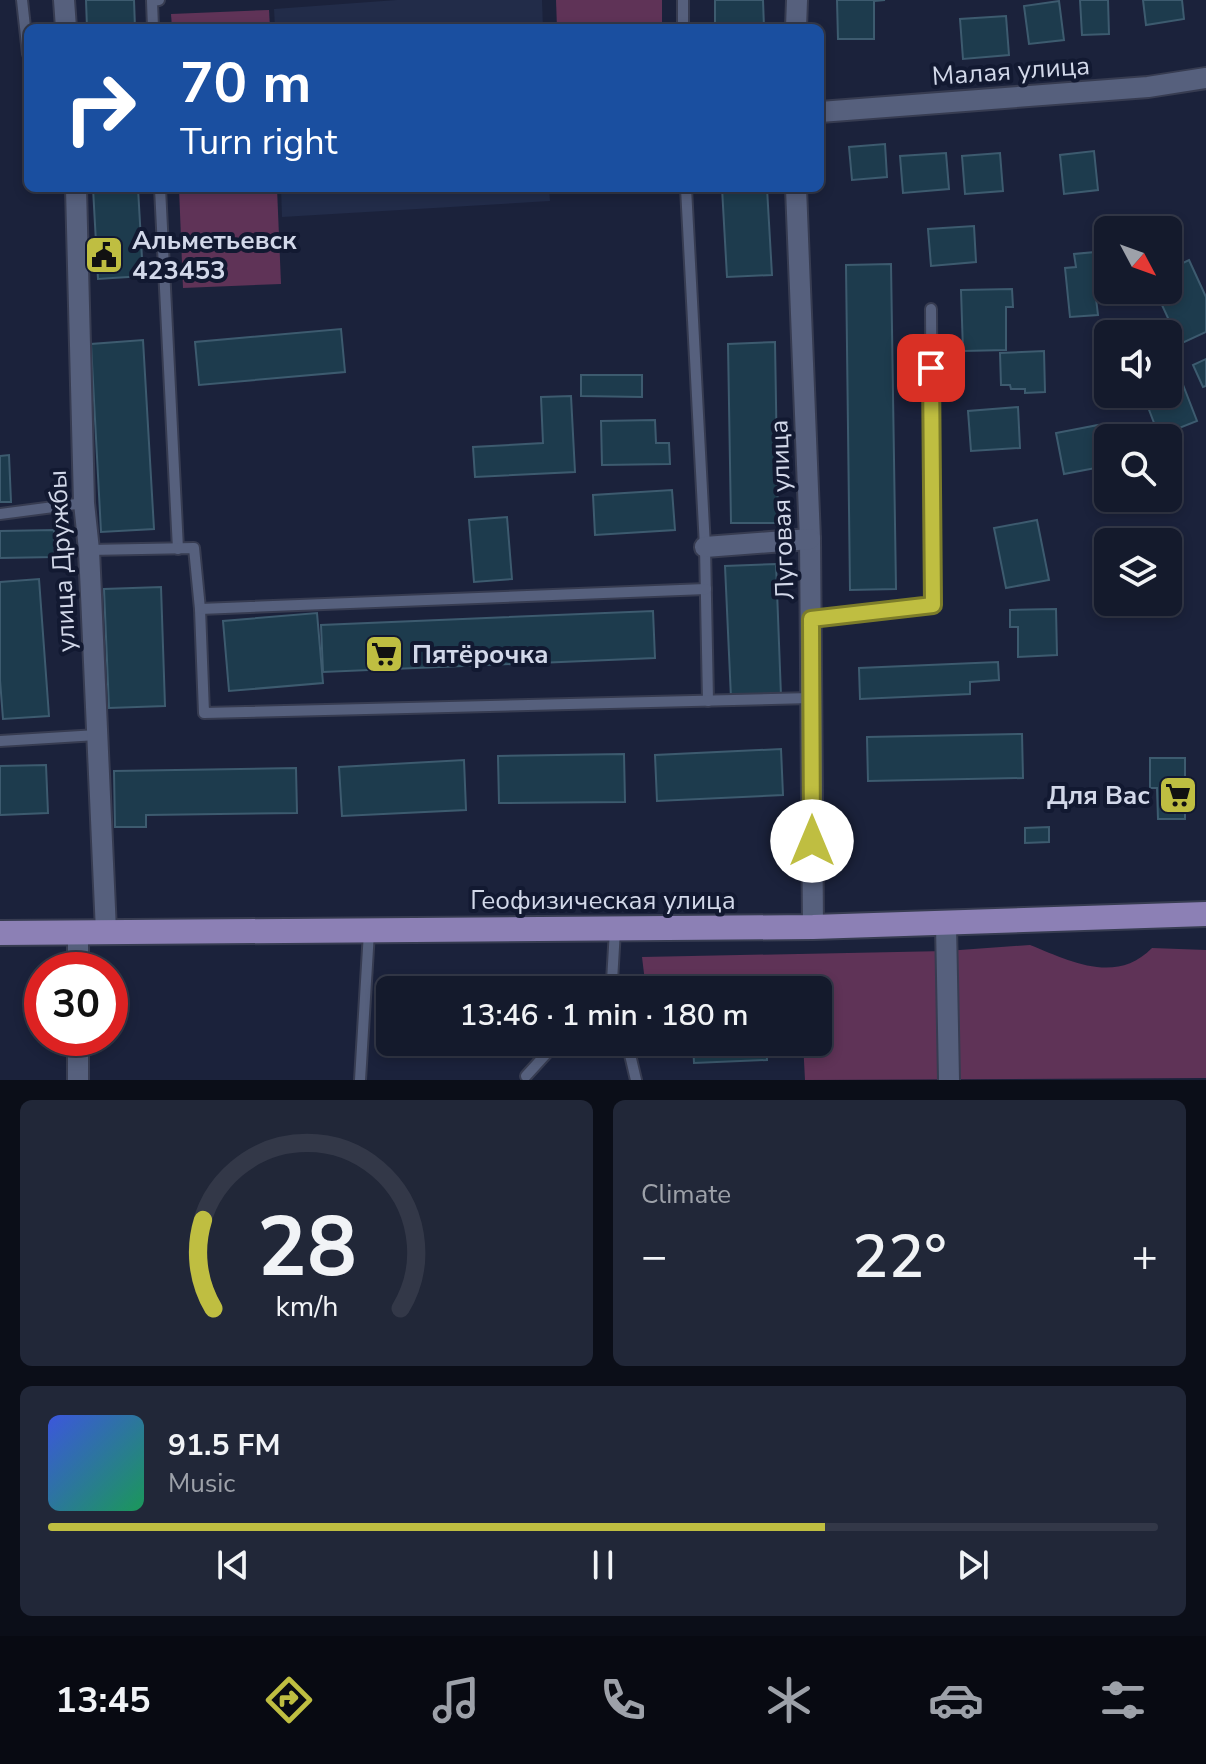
<!DOCTYPE html>
<meta charset="utf-8">
<style>
:root{--surface:#141a2c;--page:#212738;--text:#f1f3f6;--muted:#9da1a9;--line:#333848;--accent:#bfbe41}
body{margin:0;font-family:"Nunito Sans",sans-serif;background:var(--page);color:var(--text);height:100vh;display:flex;flex-direction:column;font-size:30px;white-space:nowrap}
*{box-sizing:border-box;margin:0}
p{font-size:26px;color:var(--muted)}
.icon{flex:none;width:44px;height:44px;fill:none;stroke:currentColor;stroke-width:2;stroke-linecap:round;stroke-linejoin:round}
.map{position:relative;height:1080px;overflow:hidden}
.panel{display:flex;flex-direction:column;gap:20px;padding:20px;background:#0b0e18;flex:1}
.panel>*{flex:none}
.top-card{position:absolute;left:24px;top:24px;width:800px;height:168px;border-radius:12px;box-shadow:0 4px 12px #0003,0 0 0 2px var(--line);background:#1a4fa0;color:#fff;overflow:hidden}
.needle{width:52px;rotate:131deg}
.tools{position:absolute;left:1094px;top:216px;display:grid;gap:16px}
.tools a{display:grid;place-items:center;width:88px;height:88px;border-radius:12px;background:var(--surface);box-shadow:0 4px 12px #0003,0 0 0 2px var(--line);font-size:40px}
.speed{position:absolute;left:24px;top:952px;display:flex;gap:16px;font-size:40px;font-weight:700;text-align:center}
.speed>*{display:grid;place-content:center;width:104px;height:104px;border-radius:50%;background:var(--surface);box-shadow:0 4px 12px #0003,0 0 0 2px var(--line);line-height:1}
.speed .limit{border:12px solid #d22;background:#fff;color:#111}
.pin{position:absolute;display:grid;place-items:center;width:68px;height:68px;color:#fff;margin:-34px;border-radius:16px;box-shadow:0 4px 12px #0006}
.me{position:absolute;width:88px;margin:-44px;rotate:0deg;stroke-linejoin:round;filter:drop-shadow(0 0 6px #0008)}
.turn{display:flex;align-items:center;gap:28px;height:168px;padding:0 24px;font-size:36px}
.turn .icon{width:104px;height:104px;stroke-width:2.5}
.turn b{display:block;font-size:56px;line-height:68px}
.big{font-size:60px;font-weight:600;line-height:1.1}
.panel .widget{flex:1;display:flex;flex-direction:column;justify-content:center;gap:12px;min-width:0;padding:0 28px;border-radius:12px;background:var(--page)}
.panel .dial{align-items:center;gap:0}
.dial svg{height:208px;overflow:visible;fill:none;stroke:var(--line);stroke-width:7;stroke-linecap:round;text-anchor:middle}
.dial text{fill:var(--text);stroke:none}
.song{display:flex;align-items:center;gap:24px}
.cover{width:96px;height:96px;border-radius:12px;background:linear-gradient(135deg,hsl(230 70% 55%),hsl(150 70% 35%))}
.played{height:8px;border-radius:4px;background:linear-gradient(90deg,var(--accent) 70%,var(--line) 70%)}
.keys{display:flex;justify-content:space-around;direction:ltr}
.heat{display:flex;justify-content:space-between;align-items:center;font-size:44px;direction:ltr}
.panel .tiles{flex:1;display:grid;gap:20px;grid-template-columns:1fr 1fr}
.widget:last-child{grid-column:span 2}
.trip{position:absolute;left:376px;top:976px;width:456px;height:80px;border-radius:12px;background:var(--surface);box-shadow:0 4px 12px #0003,0 0 0 2px var(--line);font-weight:600;line-height:80px;text-align:center}
.dock{display:flex;height:128px;justify-content:space-around;align-items:center;background:#080a12;color:var(--muted)}
.dock .icon{width:56px;height:56px}
.dock .selected{color:var(--accent)}
.dock b{font-size:36px;color:var(--text)}
.map>svg:first-child{display:block}
.built{fill:#222c49}
.green{fill:#5f3357}
.building{fill:#1d3b4d;stroke:#3d5b6f;stroke-width:2}
.lines{fill:none;stroke-linecap:round;stroke-linejoin:round}
.lane-casing{stroke:#373c51;stroke-width:14}
.street-casing{stroke:#373c51;stroke-width:24}
.primary-casing{stroke:#373c51;stroke-width:28}
.lane{stroke:#56607d;stroke-width:10}
.street{stroke:#56607d;stroke-width:20}
.primary{stroke:#8c80b5;stroke-width:24}
.route-casing{stroke:#7c7c2a;stroke-width:20}
.route{stroke:#bfbe41;stroke-width:14}
.labels{text-anchor:middle;dominant-baseline:central;stroke-width:8;stroke-linejoin:round;paint-order:stroke}
.street-label{font-size:26px;fill:#d2d8e9;stroke:#121931}
.poi-label{font-size:26px;font-weight:bold;fill:#d2d8e9;stroke:#121931;text-anchor:start}
</style>
<div class="map">
<svg width="1206" height="1080" viewBox="0 0 1206 1080">
<rect width="100%" height="100%" fill="#1b223b"/>
<g class="built">
<polygon points="397,0 542,0 543,28 275,28 274,9"/>
<polygon points="281,188 549,188 550,201 282,217"/>
</g>
<g class="green">
<polygon points="556,0 662,0 662,28 557,28"/>
<polygon points="269,10 270,28 172,28 171,14"/>
<polygon points="179,188 277,188 281,284 183,288"/>
<path d="M1030,945C1070,961 1116,985 1152,948L1206,950V1078L805,1080L803,1042H818V990H646L642,957L946,951Z"/>
</g>
<g class="building">
<polygon points="86,0 134,0 135,28 87,28"/>
<polygon points="715,0 763,0 764,28 715,28"/>
<polygon points="837,0 885,0 874,1 874,39 838,39"/>
<polygon points="1080,0 1108,0 1109,34 1082,35"/>
<polygon points="1143,0 1182,0 1184,19 1146,25"/>
<polygon points="1059,1 1064,40 1029,44 1024,6"/>
<polygon points="1006,16 1009,55 963,59 960,19"/>
<polygon points="885,144 887,177 852,180 849,147"/>
<polygon points="1094,151 1098,190 1064,194 1060,155"/>
<polygon points="946,153 949,189 903,193 900,156"/>
<polygon points="1000,153 1003,191 965,194 962,156"/>
<polygon points="93,188 138,188 143,276 98,279"/>
<polygon points="722,188 767,188 772,275 727,277"/>
<polygon points="974,226 976,262 931,266 928,229"/>
<polygon points="1104,232 1108,232 1108,281 1094,282 1098,315 1070,317 1065,268 1076,267 1074,254 1106,251"/>
<polygon points="1189,260 1206,297 1206,332 1180,344 1155,290 1168,290 1168,270"/>
<polygon points="891,264 896,589 850,590 846,265"/>
<polygon points="1012,289 1013,307 1006,307 1006,350 963,351 961,290"/>
<polygon points="341,329 345,372 199,385 195,342"/>
<polygon points="143,340 154,529 101,532 91,344"/>
<polygon points="775,342 778,523 731,523 728,344"/>
<polygon points="1044,351 1045,392 1025,393 1025,389 1011,389 1010,385 1001,385 1000,353"/>
<polygon points="1206,359 1206,386 1203,387 1193,365"/>
<polygon points="581,375 642,375 642,397 581,396"/>
<polygon points="1180,377 1197,421 1159,436 1143,394 1168,394 1168,381"/>
<polygon points="571,396 575,472 475,477 473,447 543,443 541,397"/>
<polygon points="1018,407 1020,448 971,451 968,411"/>
<polygon points="655,420 656,443 669,443 670,464 602,465 601,421"/>
<polygon points="1098,425 1106,466 1064,474 1056,433"/>
<polygon points="9,455 11,502 0,502 0,456"/>
<polygon points="672,490 675,530 595,535 593,495"/>
<polygon points="507,517 512,579 474,582 469,520"/>
<polygon points="1037,520 1049,580 1006,588 994,528"/>
<polygon points="54,530 54,557 0,558 0,531"/>
<polygon points="776,564 781,696 731,698 725,566"/>
<polygon points="39,579 49,716 3,719 0,680 0,582"/>
<polygon points="161,587 165,706 109,708 104,589"/>
<polygon points="1056,609 1057,655 1018,657 1018,627 1010,627 1010,610"/>
<polygon points="653,611 655,658 323,672 321,625"/>
<polygon points="317,613 323,683 229,691 223,621"/>
<polygon points="998,662 999,680 970,682 970,694 860,699 859,668"/>
<polygon points="1022,734 1023,778 868,781 867,737"/>
<polygon points="781,749 783,795 657,801 655,755"/>
<polygon points="624,754 625,802 499,803 498,756"/>
<polygon points="1150,758 1185,758 1185,819 1158,819 1157,788 1150,788"/>
<polygon points="464,760 466,810 342,816 339,767"/>
<polygon points="46,765 48,813 0,815 0,766"/>
<polygon points="296,768 297,813 146,815 146,827 115,827 114,771"/>
<polygon points="1049,827 1049,842 1025,843 1025,828"/>
<polygon points="693,1042 766,1042 767,1060 694,1063"/>
</g>
<g class="lines">
<g class="lane-casing">
<g id="lane">
<polyline points="22,0 28,54"/>
<polyline points="153,28 152,1 159,0"/>
<polyline points="683,28 683,0"/>
<polyline points="160,188 178,549"/>
<polyline points="686,188 705,547 708,701"/>
<polyline points="0,514 84,503"/>
<polyline points="89,550 194,548 200,609 204,713 811,698"/>
<polyline points="200,609 706,589"/>
<polyline points="811,619 933,605 931,309"/>
<polyline points="0,741 97,735"/>
<polyline points="604,990 612,981 615,930"/>
<polyline points="627,1042 636,1080"/>
<polyline points="526,1076 557,1042"/>
<polyline points="360,1080 369,932"/>
</g>
</g>
<g class="street-casing">
<g id="street">
<polyline points="64,0 66,28"/>
<polyline points="796,28 797,0"/>
<polyline points="820,112 1148,87 1206,78"/>
<polyline points="76,188 84,503 89,550 106,931"/>
<polyline points="796,188 810,539 813,927"/>
<polyline points="705,547 810,539"/>
<polyline points="946,925 949,1080"/>
<polyline points="78,970 78,931"/>
<polyline points="78,1080 78,1038"/>
</g>
</g>
<g class="primary-casing">
<polyline id="primary" points="0,933 813,927 1206,914"/>
</g>
<use href="#lane" class="lane"/>
<use href="#street" class="street"/>
<use href="#primary" class="primary"/>
</g>
<g class="lines">
<g class="route-casing">
<polyline id="route" points="812,841 811,619 933,605 931,368"/>
</g>
<use href="#route" class="route"/>
</g>
<defs>
<g id="civic-square" transform="scale(2)"><rect x="-9" y="-9" width="18" height="18" rx="4" fill="#bfbe41" stroke="#121931"/><path d="M-.6-6.5H3V-4.5H.6V-3L4-1V1h2V6H-6V1h2V-1L-.6-3ZM-1.2 2.5V6h2.4V2.5Z" fill="#111"/></g>
<g id="supermarket-square" transform="scale(2)"><rect x="-9" y="-9" width="18" height="18" rx="4" fill="#bfbe41" stroke="#121931"/><path d="M-6-5.5h2.5l.6 2H6L4.5 2H-2.5L-4.4-4H-6ZM-1.5 3.2a1.3 1.3 0 1 0 .1 0ZM3 3.2a1.3 1.3 0 1 0 .1 0Z" fill="#111"/></g>
</defs>
<g fill-rule="evenodd">
<use href="#civic-square" x="104" y="255"/>
<use href="#supermarket-square" x="384" y="654"/>
<use href="#supermarket-square" x="1178" y="795"/>
</g>
<g class="labels">
<g class="street-label">
<text transform="translate(1011 71) rotate(-4)">Малая улица</text>
<text transform="translate(782 510) rotate(-92)">Луговая улица</text>
<text transform="translate(62 561) rotate(-93)">улица Дружбы</text>
<text x="603" y="900">Геофизическая улица</text>
</g>
<g class="poi-label">
<text x="132" y="240">Альметьевск<tspan x="132" dy="30">423453</tspan></text>
<text x="412" y="654">Пятёрочка</text>
<text x="1150" y="795" text-anchor="end">Для Вас</text>
</g>
</g>
</svg>
<div class="tools">
<a><svg class="needle" viewBox="-14 -14 28 28"><path d="M0-13l5 13h-10z" fill="#e53935"/><path d="M0 13l5-13h-10z" fill="#9da1a9"/></svg></a>
<a><svg class="icon" aria-label="sound" viewBox="0 0 24 24"><path d="M4 9h4l5-4v14l-5-4H4zM17 9q2 3 0 6"/></svg></a>
<a><svg class="icon" aria-label="search" viewBox="0 0 24 24"><circle cx="10" cy="10" r="6"/><path d="M15 15l6 6"/></svg></a>
<a><svg class="icon" aria-label="layers" viewBox="0 0 24 24"><path d="M12 4l9 5-9 5-9-5zM3 14l9 5 9-5"/></svg></a>
</div>
<div class="speed"><div class="limit">30</div></div>
<div class="pin" style="left:931px;top:368px;background:#d93025"><svg class="icon" aria-label="arrive" viewBox="0 0 24 24"><path d="M6 21V4h12l-3 4 3 4H6"/></svg></div>
<svg class="me" style="left:812px;top:841px" viewBox="-20 -20 40 40"><circle r="19" fill="#fff"/><path d="M0-13L10 11 0 6-10 11z" fill="#bfbe41"/></svg>
<div class="trip">13:46 · 1 min · 180 m</div>
<div class="top-card">
<div class="turn"><svg class="icon" aria-label="right" viewBox="0 0 24 24"><path d="M7 20v-9h11M14 6l5 5-5 5"/></svg><div><b>70 m</b>Turn right</div></div>
</div>
</div>
<section class="panel">
<div class="tiles">
<div class="widget dial"><svg viewBox="0 0 100 80">
<path d="M14 69A42 42 0 1 1 86 69"/>
<path d="M14 69A42 42 0 0 1 10 35" stroke="#bfbe41"/>
<text x="50" y="56" font-size="32" font-weight="700">28</text>
<text x="50" y="72" font-size="11">km/h</text>
</svg></div>
<div class="widget"><p>Climate</p>
<div class="heat"><a>−</a><b class="big">22°</b><a>+</a></div>
</div>
<div class="widget">
<div class="song"><i class="cover"></i><div><b>91.5 FM</b><p>Music</p></div></div>
<div class="played"></div>
<div class="keys"><svg class="icon" aria-label="previous" viewBox="0 0 24 24"><path d="M18 5L8 12l10 7zM5 5v14"/></svg><svg class="icon" aria-label="pause" viewBox="0 0 24 24"><path d="M8 5v14M16 5v14"/></svg><svg class="icon" aria-label="next" viewBox="0 0 24 24"><path d="M6 5l10 7-10 7zM19 5v14"/></svg></div>
</div>
</div>
</section>
<nav class="dock">
<b>13:45</b>
<svg class="icon selected" aria-label="directions" viewBox="0 0 24 24"><path d="M12 3l9 9-9 9-9-9zM9 14v-3h6M13 9l2 2-2 2"/></svg>
<svg class="icon" aria-label="music" viewBox="0 0 24 24"><path d="M9 18V5l10-2v13"/><circle cx="6" cy="18" r="3"/><circle cx="16" cy="16" r="3"/></svg>
<svg class="icon" aria-label="phone" viewBox="0 0 24 24"><path d="M5 4h4l2 5-3 2q2 4 5 5l2-3 5 2v4C11 20 4 13 5 4z"/></svg>
<svg class="icon" aria-label="climate" viewBox="0 0 24 24"><path d="M12 3v18M4 7l16 10M4 17L20 7"/></svg>
<svg class="icon" aria-label="car" viewBox="0 0 24 24"><path d="M5 17H2v-5l4-1 3-4h7l3 4 3 1v5h-3M9 17h6M6 11h13"/><circle cx="7" cy="17" r="2"/><circle cx="17" cy="17" r="2"/></svg>
<svg class="icon" aria-label="filters" viewBox="0 0 24 24"><path d="M4 7h16M4 17h16"/><circle cx="9" cy="7" r="2"/><circle cx="15" cy="17" r="2"/></svg>
</nav>
